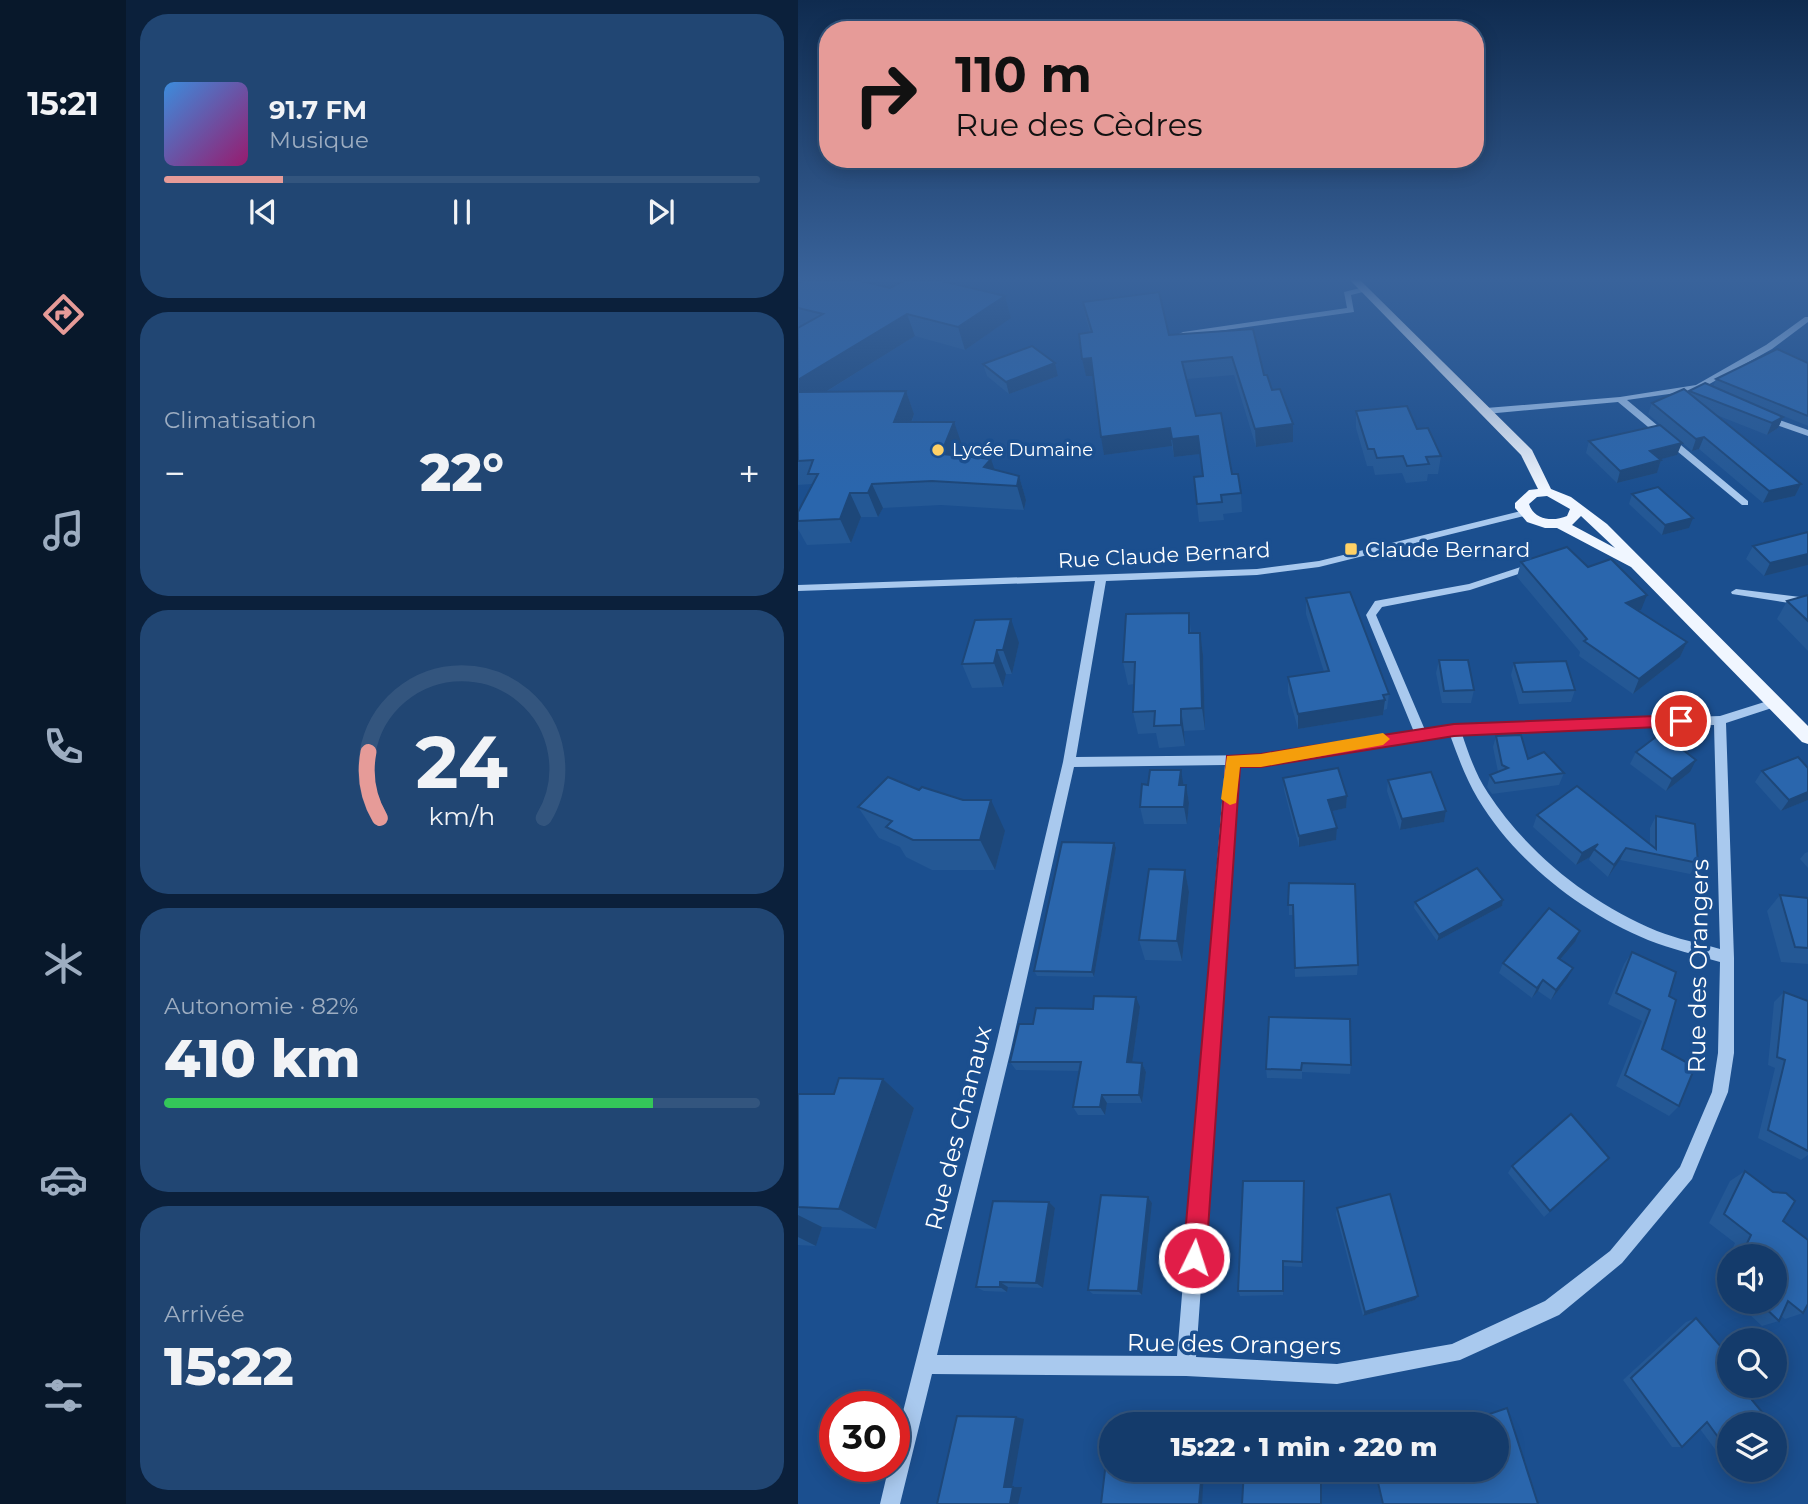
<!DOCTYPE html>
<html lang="fr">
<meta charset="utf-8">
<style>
:root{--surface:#143b6b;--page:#214673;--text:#f1f3f6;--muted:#9dadc1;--line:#33557e;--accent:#e69b98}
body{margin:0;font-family:Montserrat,sans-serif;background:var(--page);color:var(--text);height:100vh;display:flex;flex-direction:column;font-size:26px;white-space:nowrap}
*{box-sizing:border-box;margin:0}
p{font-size:23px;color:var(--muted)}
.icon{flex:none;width:38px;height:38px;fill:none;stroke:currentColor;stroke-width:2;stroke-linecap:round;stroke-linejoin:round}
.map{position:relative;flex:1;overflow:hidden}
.panel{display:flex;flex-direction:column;gap:14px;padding:14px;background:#0b203b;width:672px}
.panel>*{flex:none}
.banner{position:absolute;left:21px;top:21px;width:665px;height:147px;border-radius:28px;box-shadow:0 4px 18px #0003,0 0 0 2px var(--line);background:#e69b98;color:#111;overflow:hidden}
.tools{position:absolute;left:919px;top:1244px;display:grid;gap:14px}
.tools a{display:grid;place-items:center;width:70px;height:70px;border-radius:50%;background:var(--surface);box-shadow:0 4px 18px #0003,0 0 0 2px var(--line);font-size:35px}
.speed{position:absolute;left:21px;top:1391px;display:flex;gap:14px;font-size:35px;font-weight:700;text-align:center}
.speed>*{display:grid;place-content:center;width:91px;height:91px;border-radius:50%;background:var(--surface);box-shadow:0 4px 18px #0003,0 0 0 2px var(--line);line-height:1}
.speed .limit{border:10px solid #d22;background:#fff;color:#111}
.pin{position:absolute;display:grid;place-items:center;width:60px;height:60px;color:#fff;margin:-30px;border:4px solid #fff;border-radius:50%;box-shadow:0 2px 7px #0007}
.me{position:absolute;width:77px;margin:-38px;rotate:4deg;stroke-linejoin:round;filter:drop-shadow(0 0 5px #0008)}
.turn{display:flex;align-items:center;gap:24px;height:147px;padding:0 21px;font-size:32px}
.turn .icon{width:91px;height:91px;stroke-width:2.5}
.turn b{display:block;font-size:49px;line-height:60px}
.big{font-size:52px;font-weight:800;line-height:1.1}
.panel .tile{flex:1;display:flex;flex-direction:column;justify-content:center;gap:10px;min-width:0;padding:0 24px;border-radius:28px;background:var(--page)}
.panel .dial{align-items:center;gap:0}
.dial svg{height:182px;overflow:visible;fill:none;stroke:var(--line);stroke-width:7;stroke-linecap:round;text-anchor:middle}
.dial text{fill:var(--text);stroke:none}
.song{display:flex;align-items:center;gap:21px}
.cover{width:84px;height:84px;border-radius:10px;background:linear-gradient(135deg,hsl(210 70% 55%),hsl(320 70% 35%))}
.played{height:7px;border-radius:4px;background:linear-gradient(90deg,var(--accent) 20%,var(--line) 20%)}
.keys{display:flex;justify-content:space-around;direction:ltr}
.heat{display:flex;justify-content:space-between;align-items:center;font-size:38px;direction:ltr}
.charge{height:10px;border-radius:5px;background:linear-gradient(90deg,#34c759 82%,var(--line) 0)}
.trip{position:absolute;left:301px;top:1412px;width:410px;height:70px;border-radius:35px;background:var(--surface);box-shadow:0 4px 18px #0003,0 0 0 2px var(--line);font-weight:800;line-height:70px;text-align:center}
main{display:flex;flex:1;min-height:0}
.menu{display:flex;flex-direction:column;width:126px;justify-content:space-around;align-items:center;background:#08182b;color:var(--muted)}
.menu .icon{width:49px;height:49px}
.menu .active{color:var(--accent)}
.menu b{font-size:32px;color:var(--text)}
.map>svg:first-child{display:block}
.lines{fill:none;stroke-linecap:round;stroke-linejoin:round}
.minor{fill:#a9c9ee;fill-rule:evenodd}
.major{fill:#f0f6ff;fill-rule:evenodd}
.wall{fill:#245895}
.shaded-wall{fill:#1d4779}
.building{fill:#2a66ad;stroke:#1d4779;stroke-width:2}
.route{fill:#e11d48;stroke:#92132f;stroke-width:2}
.slow{fill:#f59e0b}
.poi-dot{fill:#ffd166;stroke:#1b4f8f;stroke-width:2.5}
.labels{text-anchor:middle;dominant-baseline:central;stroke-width:7;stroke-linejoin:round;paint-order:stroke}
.far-poi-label{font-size:18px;fill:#fff;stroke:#1b4f8f;text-anchor:start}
.poi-label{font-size:21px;fill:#fff;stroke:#1b4f8f;text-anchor:start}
.street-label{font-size:21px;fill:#fff;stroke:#1b4f8f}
.near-street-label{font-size:24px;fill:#fff;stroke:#1b4f8f}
</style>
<main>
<nav class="menu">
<b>15:21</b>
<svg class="icon active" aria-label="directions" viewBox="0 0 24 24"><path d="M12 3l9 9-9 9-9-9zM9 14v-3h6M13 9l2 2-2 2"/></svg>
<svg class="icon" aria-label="music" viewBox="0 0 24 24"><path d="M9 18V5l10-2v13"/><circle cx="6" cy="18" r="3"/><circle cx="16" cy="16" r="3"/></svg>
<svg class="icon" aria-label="phone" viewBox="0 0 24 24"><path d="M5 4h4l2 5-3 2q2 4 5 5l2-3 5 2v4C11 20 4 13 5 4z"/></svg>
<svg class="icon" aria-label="climate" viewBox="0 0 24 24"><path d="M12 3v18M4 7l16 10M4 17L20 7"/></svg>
<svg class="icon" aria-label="car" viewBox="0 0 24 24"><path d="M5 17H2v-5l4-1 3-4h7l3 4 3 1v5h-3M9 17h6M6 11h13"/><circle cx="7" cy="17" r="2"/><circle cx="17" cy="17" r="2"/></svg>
<svg class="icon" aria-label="filters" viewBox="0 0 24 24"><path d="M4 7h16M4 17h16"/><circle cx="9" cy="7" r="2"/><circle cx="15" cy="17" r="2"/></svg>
</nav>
<section class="panel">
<div class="tile">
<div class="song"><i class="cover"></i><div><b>91.7 FM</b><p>Musique</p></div></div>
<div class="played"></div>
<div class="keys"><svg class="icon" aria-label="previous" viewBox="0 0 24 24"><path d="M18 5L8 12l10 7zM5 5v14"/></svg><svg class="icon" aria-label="pause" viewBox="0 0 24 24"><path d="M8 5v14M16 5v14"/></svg><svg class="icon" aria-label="next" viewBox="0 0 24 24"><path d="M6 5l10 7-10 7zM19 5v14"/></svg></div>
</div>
<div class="tile"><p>Climatisation</p>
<div class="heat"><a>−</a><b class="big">22°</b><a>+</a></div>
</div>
<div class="tile dial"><svg viewBox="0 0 100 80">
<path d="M14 69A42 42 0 1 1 86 69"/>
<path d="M14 69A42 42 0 0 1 9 40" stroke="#e69b98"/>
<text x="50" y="56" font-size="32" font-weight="700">24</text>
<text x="50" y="72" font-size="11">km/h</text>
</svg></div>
<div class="tile"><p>Autonomie · 82%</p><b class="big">410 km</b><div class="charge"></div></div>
<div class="tile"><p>Arrivée</p><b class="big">15:22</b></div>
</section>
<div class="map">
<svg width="1010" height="1504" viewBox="0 0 1010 1504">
<rect width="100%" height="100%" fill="#1b4f8f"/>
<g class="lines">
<g class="minor">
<polygon points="566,287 570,289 569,291 553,295 556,312 385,336 381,334 385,332 549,308 546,292"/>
<polygon points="1007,317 1010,317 1010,322 974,349 906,387 916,391 916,395 910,395 899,390 829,400 950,501 950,505 944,505 820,402 688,414 684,411 688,408 822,397 898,385 968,345"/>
<polygon points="964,416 970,416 1010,430 1010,436 964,420"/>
<path d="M727,510L730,511V515L521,567L459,575L308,581L278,757L463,755L616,732L568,615L577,601L671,584L735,563L739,564V568L672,590L584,607L578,615L627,730L656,725L922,716L976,699L980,700L982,703L980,706L928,723L936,958V1053L930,1092L894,1179L824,1263L761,1315L662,1360L539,1384L388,1376L134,1374L102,1504H82L91,1466H96V1447L197,1049L265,762L297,581L0,591V585L459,569L521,561ZM916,725L922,949C901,943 879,939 859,931C792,903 730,854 690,793C678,775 671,755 664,734ZM652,735C660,757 668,779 680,799C718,862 783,912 850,940C873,949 898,955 922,962L920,1053L914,1092L882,1167L812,1251L747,1301L654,1344L539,1364L398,1357L440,765H463ZM427,765L379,1356L139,1355L213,1049L276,767Z"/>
<polygon points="938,589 1010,598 1010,606 934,594 933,592"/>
</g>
<path class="major" d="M552,280H562L734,450L753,489L773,497L809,524L1010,726V744L1004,742L833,567L759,528H747L729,522L717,508V503L731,490L740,489L723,455ZM749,496L772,509L769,516C755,522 736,520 731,504L739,497ZM783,516L817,548L774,525Z"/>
</g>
<g class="wall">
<polygon points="0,283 207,296 213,318 167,350 117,336 28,392 108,391 116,414 114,422 164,445 160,455 197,470 221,476 228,500 226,510 143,505 85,508 80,517 63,517 53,543 9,545 0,529 0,521 14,484 0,485 0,328 1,327 0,327"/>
<polygon points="285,302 371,335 455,329 466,375 474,390 495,442 458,447 436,375 389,379 398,416 434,474 443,493 444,512 425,514 426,520 401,522 396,477 405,476 402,454 376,457 374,446 306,455 295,376 288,376 284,359 292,333 288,319"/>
<polygon points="257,363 260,376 211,394 189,376 185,364"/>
<polygon points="1010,363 1010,426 973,411 985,417 980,428 969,435 916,414 1003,484 997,496 965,503 901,449 894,451 850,414 854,403 890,393 891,391 915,387 918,379"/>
<polygon points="558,411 619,429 643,456 640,474 630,474 629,481 608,483 604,473 577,475 575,466 569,466 558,428"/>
<polygon points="791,441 879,455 862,459 863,460 859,473 819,483 788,453"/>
<polygon points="834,494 891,528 864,535 831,504"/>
<polygon points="1010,532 1010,565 966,576 948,559 955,546"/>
<polygon points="723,562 790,567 843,610 841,611 889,642 882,657 835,694 781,656 782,652 719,577"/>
<polygon points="1010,595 1010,651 979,619 989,601"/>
<polygon points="508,598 591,694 589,709 586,710 585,715 500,729 490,693 490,677 526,672 508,614"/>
<polygon points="391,613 393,633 402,633 405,655 407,730 386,731 387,746 361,748 358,733 340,734 335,712 336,684 330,685 325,662"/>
<polygon points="177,620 221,643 214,674 208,674 205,687 174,688 164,664"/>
<polygon points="641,660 676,690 673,703 644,703 638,673"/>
<polygon points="716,663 777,690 773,702 721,704 713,675"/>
<polygon points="698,736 730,759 766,773 761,785 694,794 689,787 692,775 700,772 695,747"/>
<polygon points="838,752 892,772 868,791 832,764"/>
<polygon points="964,771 1010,800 983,811 957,782"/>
<polygon points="485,778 549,796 548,808 534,811 539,828 538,840 501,847 486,790"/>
<polygon points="590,780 648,811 646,822 602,830 589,791"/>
<polygon points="385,785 388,785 391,803 389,824 346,824 342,807"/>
<polygon points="60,807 207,831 197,870 134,870 108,857 102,847 81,838"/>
<polygon points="739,815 852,844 852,828 858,816 900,863 892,874 822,860 810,877 791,860 792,857 778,865 735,827"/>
<polygon points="316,843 318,848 296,977 239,976 236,971"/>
<polygon points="1010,852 1010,868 1002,859 1007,853"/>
<polygon points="387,870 391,892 384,961 347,960 341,940"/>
<polygon points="491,883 560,965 559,975 497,977 495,915 491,915"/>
<polygon points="982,895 1010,898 1010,964 983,962 969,911"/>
<polygon points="705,900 704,906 639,941 616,908 617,902"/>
<polygon points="777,942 762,960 769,979 753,1000 740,991 734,998 701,973 705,963"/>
<polygon points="834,952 871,996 864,1049 881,1106 871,1116 818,1086 844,1021 810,1004 826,964"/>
<polygon points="986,992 1010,1001 1010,1155 1003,1160 960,1138 977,1068 970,1065 976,1002"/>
<polygon points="342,1007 334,1063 344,1063 348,1072 344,1103 309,1103 307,1115 280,1115 275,1107 281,1071 218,1070 212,1062 235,1024 295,1009"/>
<polygon points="471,1017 553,1065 552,1074 504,1072 504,1079 469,1078 468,1069"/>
<polygon points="85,1079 116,1108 78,1229 24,1227 18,1246 0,1245 0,1094 36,1094"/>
<polygon points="811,1158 746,1217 710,1173 714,1166"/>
<polygon points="947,1171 985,1221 1010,1240 1010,1306 1005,1313 987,1319 983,1316 981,1321 964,1326 938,1302 976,1302 976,1256 931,1256 937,1243 911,1223 932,1181"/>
<polygon points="506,1181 504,1267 486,1266 485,1295 442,1296 440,1291"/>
<polygon points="350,1197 354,1203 344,1295 295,1294 290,1290"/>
<polygon points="251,1202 257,1208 245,1288 210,1287 209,1292 186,1291 178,1287"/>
<polygon points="539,1208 620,1296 617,1300 565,1316 538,1214"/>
<polygon points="931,1256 931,1295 918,1283"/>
<polygon points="898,1318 954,1400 931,1424 931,1464 928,1464 902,1429 884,1447 874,1447 825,1380 888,1322"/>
<polygon points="709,1408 740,1504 584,1504 576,1470 698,1470 698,1424 661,1424"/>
</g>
<g class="shaded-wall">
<polygon points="207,296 213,318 167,350 160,327"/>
<polygon points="109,314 117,336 0,409 0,380"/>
<polygon points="293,358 296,376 288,376 284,359"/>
<polygon points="257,363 260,376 211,394 208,382"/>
<polygon points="108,391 116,414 105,446 96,422"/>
<polygon points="985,417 980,428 969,435 974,423"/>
<polygon points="156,422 164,445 152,477 143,454"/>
<polygon points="495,424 495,442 458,447 457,429"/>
<polygon points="372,428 374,446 306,455 303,437"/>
<polygon points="400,436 402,454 376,457 374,439"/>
<polygon points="906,437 901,449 894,451 898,439"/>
<polygon points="884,443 879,455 848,463 852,451"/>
<polygon points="193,459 201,483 186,467"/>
<polygon points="863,460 859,473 819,483 822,471"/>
<polygon points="221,476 228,500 226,510 219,486"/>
<polygon points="74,484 85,508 80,517 70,493"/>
<polygon points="1003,484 997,496 965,503 971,491"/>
<polygon points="52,493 63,517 53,543 42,519"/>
<polygon points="895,518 891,528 864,535 867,525"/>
<polygon points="1010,554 1010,565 966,576 972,563"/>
<polygon points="849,595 843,610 822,618 828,603"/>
<polygon points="213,619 221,643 214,674 205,650"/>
<polygon points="402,633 405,655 407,730 404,708"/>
<polygon points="889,642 882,657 835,694 841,679"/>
<polygon points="199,650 208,674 205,687 196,663"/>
<polygon points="587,700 585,715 500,729 500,714"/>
<polygon points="383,709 386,731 387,746 383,725"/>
<polygon points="898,760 892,772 868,791 874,779"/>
<polygon points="383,770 386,788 381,785"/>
<polygon points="388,785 391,803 389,824 386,807"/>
<polygon points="1010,792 1010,800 983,811 991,800"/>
<polygon points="549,796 548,808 530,812 530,800"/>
<polygon points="193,800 207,831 197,870 182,840"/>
<polygon points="648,811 646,822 602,830 604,819"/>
<polygon points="539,828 538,840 501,847 501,836"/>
<polygon points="316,843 318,848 296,977 294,972"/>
<polygon points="800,844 792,857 778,865 784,853"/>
<polygon points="828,848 822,860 810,877 816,865"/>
<polygon points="387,870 391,892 384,961 379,941"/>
<polygon points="705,900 704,906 639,941 641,935"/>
<polygon points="782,931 777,942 755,968 760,958"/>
<polygon points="775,968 769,979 753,1000 758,990"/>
<polygon points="745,980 740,991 734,998 739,988"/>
<polygon points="338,997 342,1007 333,1071 329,1062"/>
<polygon points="344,1063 348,1072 344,1103 341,1095"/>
<polygon points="85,1079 116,1108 78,1229 41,1209"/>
<polygon points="304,1095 309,1103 307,1115 302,1107"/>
<polygon points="350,1197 354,1203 344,1295 340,1291"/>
<polygon points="251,1202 257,1208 245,1288 238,1283"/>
<polygon points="0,1215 24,1227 18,1246 0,1237"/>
<polygon points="202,1282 210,1287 209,1292 202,1287"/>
<polygon points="620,1296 617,1300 565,1316 567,1312"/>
<polygon points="218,1417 226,1419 214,1487 206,1487"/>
<polygon points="404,1470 406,1470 404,1504 401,1504"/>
<polygon points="215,1487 224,1487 220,1504 212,1504"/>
</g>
<g class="building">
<polygon points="7,280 59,280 92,288 107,280 140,280 207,296 160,327 109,314 0,380 0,328 25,314 0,308 0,283"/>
<polygon points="361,292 371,335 455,329 466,375 469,375 474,390 482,389 495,424 457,429 434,357 384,362 398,416 423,413 434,474 440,474 443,493 423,495 424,502 399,504 396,477 405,476 400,436 374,439 372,428 303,437 293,358 284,359 281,334 294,332 285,302"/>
<polygon points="234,346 257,363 208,382 185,364"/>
<polygon points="979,349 1010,363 1010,416 918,379"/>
<polygon points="907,383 985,417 974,423 891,391"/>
<polygon points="886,389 1003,484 971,491 906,437 898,439 854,403"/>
<polygon points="108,391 96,422 156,422 143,454 193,459 186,467 221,476 219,486 134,481 74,484 70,493 52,493 42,519 0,521 0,512 20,474 10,474 15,460 0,461 0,392"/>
<polygon points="609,406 619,429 630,428 643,456 628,457 631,464 609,466 605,456 579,458 576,449 570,449 558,411"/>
<polygon points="862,425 884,443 852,451 863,460 822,471 791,441"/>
<polygon points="860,487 895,518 867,525 834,494"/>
<polygon points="1010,532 1010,554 972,563 955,546"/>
<polygon points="769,547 790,567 813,559 849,595 828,603 889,642 841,679 786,641 789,639 723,562"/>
<polygon points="552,592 591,694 585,695 587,700 500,714 490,677 531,671 508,598"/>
<polygon points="1010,595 1010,621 989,601"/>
<polygon points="391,613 391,633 402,633 404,708 383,709 383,725 356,726 357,711 335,712 337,662 325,662 328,614"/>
<polygon points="213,619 205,650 199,650 196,663 164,664 177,620"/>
<polygon points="641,660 670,660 676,690 646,691"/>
<polygon points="768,661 777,690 725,692 716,663"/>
<polygon points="863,733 898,760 874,779 838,752"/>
<polygon points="723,735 730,759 746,752 766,773 697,783 692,775 710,768 704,765 698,736"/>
<polygon points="1000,757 1010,768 1010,792 991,800 964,771"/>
<polygon points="540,768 549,796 530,800 539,828 501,836 485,778"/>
<polygon points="352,770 383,770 381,785 388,785 386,807 342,807 344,784 350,785"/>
<polygon points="633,772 648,811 604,819 590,780"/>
<polygon points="90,777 121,790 124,787 165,800 193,800 182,840 115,840 88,827 94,821 60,807"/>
<polygon points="779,786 858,849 858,816 897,824 900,863 828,848 816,865 796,849 800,844 784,853 739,815"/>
<polygon points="264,842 316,843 294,972 236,971"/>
<polygon points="679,868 705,900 641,935 617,902"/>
<polygon points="351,869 387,870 379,941 341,940"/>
<polygon points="491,883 557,884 560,965 497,968 495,905 490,905"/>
<polygon points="982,895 1010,898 1010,948 997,947"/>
<polygon points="751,908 782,931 760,958 775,968 758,990 745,980 739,988 705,963"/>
<polygon points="834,952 878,972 871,996 878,1000 864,1049 897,1067 881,1106 827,1075 852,1010 818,993"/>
<polygon points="986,992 1010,1001 1010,1151 970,1130 987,1060 979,1057"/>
<polygon points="296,996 338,997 329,1062 344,1063 341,1095 304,1095 302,1107 275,1107 283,1062 212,1062 221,1024 235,1024 238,1008 295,1009"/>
<polygon points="471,1017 552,1019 553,1065 504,1063 503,1070 468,1069"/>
<polygon points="41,1078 85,1079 41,1209 0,1207 0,1094 36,1094"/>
<polygon points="773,1114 811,1158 752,1211 714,1166"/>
<polygon points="947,1171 975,1192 988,1193 997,1201 985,1221 1010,1240 1010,1304 1005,1313 990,1301 981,1321 961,1302 976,1302 976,1256 943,1256 953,1235 926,1214"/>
<polygon points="445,1181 506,1181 504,1262 485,1261 485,1291 440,1291"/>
<polygon points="592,1194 620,1296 567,1312 539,1208"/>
<polygon points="303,1195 350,1197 340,1291 290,1290"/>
<polygon points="195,1201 251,1202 238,1283 202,1282 202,1287 178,1287"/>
<polygon points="898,1318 931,1356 931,1386 953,1386 954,1400 974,1424 931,1424 931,1452 909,1422 884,1447 833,1378"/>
<polygon points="709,1408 740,1504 585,1504 577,1470 698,1470 698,1424 662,1424"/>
<polygon points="159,1416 218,1417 206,1487 215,1487 212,1504 139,1504"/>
<polygon points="310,1445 313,1445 313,1470 404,1470 401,1504 303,1504"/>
<polygon points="446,1470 523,1470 523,1504 444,1504"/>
</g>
<linearGradient id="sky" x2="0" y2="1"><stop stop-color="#0f2b4f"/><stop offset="0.57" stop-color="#39639b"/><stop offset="1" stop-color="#39639b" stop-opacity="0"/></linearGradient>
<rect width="1010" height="490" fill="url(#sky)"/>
<polygon class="route" points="883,715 891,721 883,726 656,736 463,767 442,767 408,1258 404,1266 396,1269 388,1266 385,1258 429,756 463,754 656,724"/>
<polygon class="slow" points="585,733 592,739 585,745 463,767 442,767 438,803 432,805 423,799 429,756 463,754"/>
<g class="poi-dot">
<circle cx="140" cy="450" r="7"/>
<rect x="546" y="542" width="14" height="14" rx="3.5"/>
</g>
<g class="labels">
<g class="far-poi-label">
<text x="154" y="450">Lycée Dumaine</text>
</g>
<g class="poi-label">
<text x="567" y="549">Claude Bernard</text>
</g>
<g class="street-label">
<text transform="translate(366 555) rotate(-3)">Rue Claude Bernard</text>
</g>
<g class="near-street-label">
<text transform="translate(900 966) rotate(-89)">Rue des Orangers</text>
<text transform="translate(160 1128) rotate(-76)">Rue des Chanaux</text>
<text transform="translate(436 1344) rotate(1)">Rue des Orangers</text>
</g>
</g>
</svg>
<div class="tools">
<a><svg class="icon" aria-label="sound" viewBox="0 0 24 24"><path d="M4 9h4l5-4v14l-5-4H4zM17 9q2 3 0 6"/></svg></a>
<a><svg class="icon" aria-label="search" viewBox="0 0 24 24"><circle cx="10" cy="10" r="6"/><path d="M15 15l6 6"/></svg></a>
<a><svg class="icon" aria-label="layers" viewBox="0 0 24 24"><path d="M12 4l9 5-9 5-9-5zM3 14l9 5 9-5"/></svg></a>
</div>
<div class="speed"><div class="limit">30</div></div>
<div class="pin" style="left:883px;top:721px;background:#d93025"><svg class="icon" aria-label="arrive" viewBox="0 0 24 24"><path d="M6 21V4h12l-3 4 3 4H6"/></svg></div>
<svg class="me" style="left:396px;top:1258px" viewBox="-20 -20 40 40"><circle r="17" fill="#e11d48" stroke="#fff" stroke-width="3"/><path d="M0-11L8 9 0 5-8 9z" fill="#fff"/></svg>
<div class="trip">15:22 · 1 min · 220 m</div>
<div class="banner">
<div class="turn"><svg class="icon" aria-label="right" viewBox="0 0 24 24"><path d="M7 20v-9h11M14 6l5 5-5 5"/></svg><div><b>110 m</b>Rue des Cèdres</div></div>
</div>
</div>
</main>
